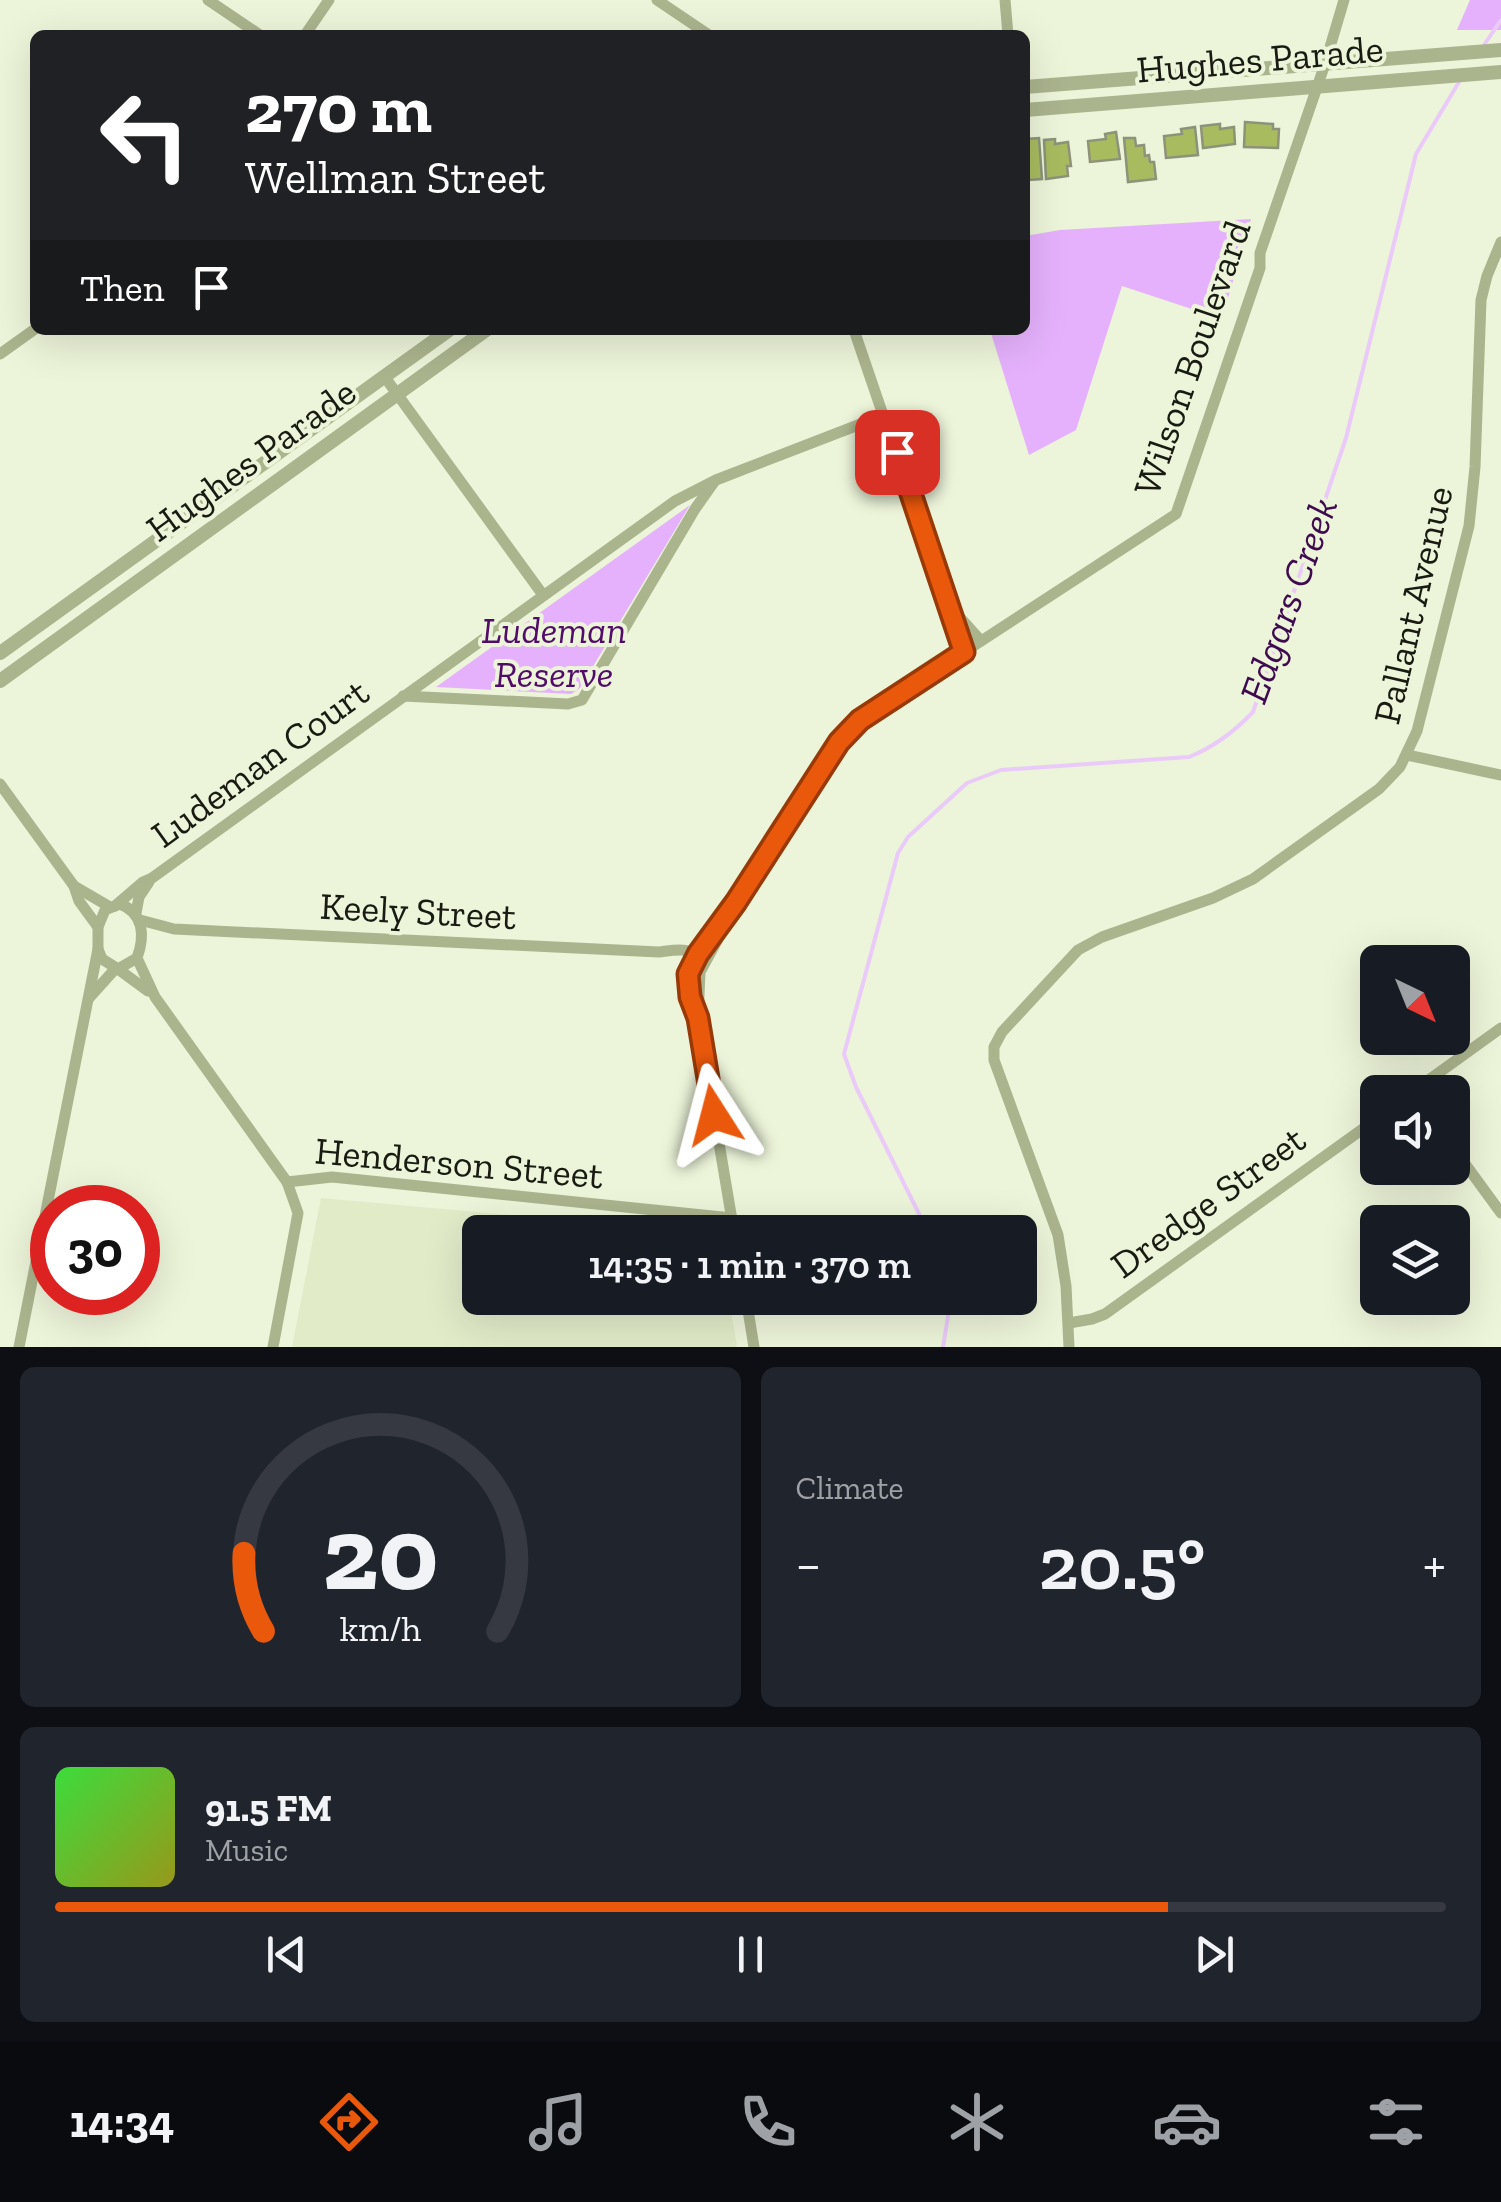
<!DOCTYPE html>
<meta charset="utf-8">
<style>
:root{--surface:#171b24;--page:#20242c;--text:#f1f3f6;--muted:#9ea1a6;--line:#363941;--accent:#ea580c}
body{margin:0;font-family:"Zilla Slab",serif;background:var(--page);color:var(--text);height:100vh;display:flex;flex-direction:column;font-size:38px;white-space:nowrap}
*{box-sizing:border-box;margin:0}
p{font-size:32px;color:var(--muted)}
.icon{flex:none;width:55px;height:55px;fill:none;stroke:currentColor;stroke-width:2;stroke-linecap:round;stroke-linejoin:round}
.map{position:relative;height:1347px;overflow:hidden}
.side{display:flex;flex-direction:column;gap:20px;padding:20px;background:#0d0f14;flex:1}
.side>*{flex:none}
.banner{position:absolute;left:30px;top:30px;width:1000px;height:305px;border-radius:15px;box-shadow:0 10px 40px #0002;background:#202124;color:#fff;overflow:hidden}
.needle{width:65px;rotate:137deg}
.buttons{position:absolute;left:1360px;top:945px;display:grid;gap:20px}
.buttons a{display:grid;place-items:center;width:110px;height:110px;border-radius:15px;background:var(--surface);box-shadow:0 10px 40px #0002;font-size:50px}
.speed{position:absolute;left:30px;top:1185px;display:flex;gap:20px;font-size:50px;font-weight:700;text-align:center}
.speed>*{display:grid;place-content:center;width:130px;height:130px;border-radius:50%;background:var(--surface);box-shadow:0 10px 40px #0002;line-height:1}
.speed .limit{border:15px solid #d22;background:#fff;color:#111}
.pin{position:absolute;display:grid;place-items:center;width:85px;height:85px;color:#fff;margin:-42px;border-radius:20px;box-shadow:0 5px 15px #0006}
.me{position:absolute;width:110px;margin:-55px;rotate:351deg;stroke-linejoin:round;filter:drop-shadow(0 0 8px #0008)}
.turn{display:flex;align-items:center;gap:35px;height:210px;padding:0 50px;font-size:45px}
.turn .icon{width:130px;height:130px;stroke-width:2.5}
.turn b{display:block;font-size:70px;line-height:85px}
.then{display:flex;align-items:center;height:95px;padding:0 50px;background:#0003;gap:20px;font-size:38px}
.big{font-size:75px;font-weight:600;line-height:1.1}
.side .card{flex:1;display:flex;flex-direction:column;justify-content:center;gap:15px;min-width:0;padding:0 35px;border-radius:15px;background:var(--page)}
.side .dial{align-items:center;gap:0}
.dial svg{height:260px;overflow:visible;fill:none;stroke:var(--line);stroke-width:7;stroke-linecap:round;text-anchor:middle}
.dial text{fill:var(--text);stroke:none}
.song{display:flex;align-items:center;gap:30px}
.cover{width:120px;height:120px;border-radius:15px;background:linear-gradient(135deg,hsl(120 70% 55%),hsl(60 70% 35%))}
.played{height:10px;border-radius:5px;background:linear-gradient(90deg,var(--accent) 80%,var(--line) 80%)}
.keys{display:flex;justify-content:space-around;direction:ltr}
.heat{display:flex;justify-content:space-between;align-items:center;font-size:55px;direction:ltr}
.side .tiles{flex:1;display:grid;gap:20px;grid-template-columns:1fr 1fr}
.card:last-child{grid-column:span 2}
.trip{position:absolute;left:462px;top:1215px;width:575px;height:100px;border-radius:15px;background:var(--surface);box-shadow:0 10px 40px #0002;font-weight:600;line-height:100px;text-align:center}
.dock{display:flex;height:160px;justify-content:space-around;align-items:center;background:#090b0e;color:var(--muted)}
.dock .icon{width:70px;height:70px}
.dock .current{color:var(--accent)}
.dock b{font-size:45px;color:var(--text)}
.map>svg:first-child{display:block}
.built{fill:#e1ebc8}
.green{fill:#e5b1fc}
.lines{fill:none;stroke-linecap:round;stroke-linejoin:round}
.stream{stroke:#eacaf9;stroke-width:4}
.building{fill:#a8bb5f;stroke:#8c937a;stroke-width:2.5}
.minor{stroke:#aab48d;stroke-width:11}
.tertiary{stroke:#aab48d;stroke-width:14}
.route-casing{stroke:#983908;stroke-width:25}
.route{stroke:#ea580c;stroke-width:18}
.labels{text-anchor:middle;dominant-baseline:central;stroke-width:8;stroke-linejoin:round;paint-order:stroke}
.street-label{font-size:38px;fill:#181b11;stroke:#ecf4d9}
.park-label{font-size:38px;font-style:italic;fill:#510b68;stroke:#ecf4d9}
.water-label{font-size:40px;font-style:italic;fill:#3e0b50;stroke:#ecf4d9}
</style>
<div class="map">
<svg width="1501" height="1347" viewBox="0 0 1501 1347">
<rect width="100%" height="100%" fill="#ecf4d9"/>
<polygon class="built" points="321,1198 697,1232 480,1232 480,1298 729,1298 737,1347 292,1347"/>
<g class="green">
<polygon points="1470,0 1501,0 1501,30 1457,30"/>
<polygon points="1251,219 1222,319 1122,286 1076,430 1029,455 990,330 1025,330 1025,236 1060,230"/>
<polygon points="690,505 580,688 571,694 436,687"/>
</g>
<g class="lines">
<g class="stream">
<polyline points="1484,45 1501,20"/>
<path d="M928,1232L856,1087L844,1054L898,853L908,837L967,783L1001,770L1189,757C1214,747 1234,732 1253,712L1346,438L1416,154L1459,82"/>
<polyline points="943,1347 951,1298"/>
</g>
</g>
<g class="building">
<polygon points="1245,122 1273,124 1273,129 1279,129 1278,148 1244,147"/>
<polygon points="1220,124 1220,129 1234,127 1235,144 1203,148 1201,126"/>
<polygon points="1195,127 1198,155 1166,158 1164,136 1182,134 1181,129"/>
<polygon points="1116,132 1120,159 1090,162 1088,141 1106,139 1105,134"/>
<polygon points="1039,138 1042,179 1029,180 1028,169 1025,169 1026,139"/>
<polygon points="1124,138 1135,138 1136,146 1144,145 1145,156 1149,155 1150,162 1154,162 1156,179 1128,182"/>
<polygon points="1055,139 1055,144 1068,142 1071,166 1067,166 1068,176 1046,179 1044,140"/>
</g>
<g class="lines">
<g class="minor">
<polyline points="208,0 260,35"/>
<polyline points="657,0 709,35"/>
<polyline points="1005,0 1008,35"/>
<polyline points="305,35 329,0"/>
<polyline points="854,330 964,652"/>
<polyline points="0,354 35,329"/>
<polyline points="384,376 543,595"/>
<polyline points="955,612 981,641"/>
<polyline points="403,696 568,704 582,700 695,509 714,482"/>
<polyline points="1407,755 1501,775"/>
<polyline points="0,784 74,886 79,901 98,927"/>
<polyline points="74,886 110,907"/>
<path d="M120,904C144,913 145,936 137,958L118,969L102,959L98,949V927L105,910Z"/>
<polyline points="115,906 143,882 152,878 675,501 716,480 884,415"/>
<polyline points="136,913 139,897 149,882"/>
<polyline points="731,915 700,972 698,1018 734,1232"/>
<path d="M140,920L174,929L659,952C676,950 691,946 704,961"/>
<polyline points="137,958 155,997 287,1182 332,1177 732,1218"/>
<polyline points="118,969 148,991"/>
<polyline points="89,998 116,968"/>
<polyline points="698,1018 688,983 697,954 736,902 839,741 860,720 1176,514 1260,268 1260,253 1325,64 1344,0"/>
<polyline points="1412,1092 1501,1028"/>
<polyline points="1452,1146 1501,1213"/>
<polyline points="746,1298 754,1347"/>
<polyline points="1069,1323 1092,1319 1105,1314 1378,1118"/>
<polyline points="19,1347 98,949"/>
<polyline points="273,1347 298,1213 287,1182"/>
<polyline points="1069,1347 1066,1286 1058,1235 994,1060 994,1047 1002,1032 1078,950 1102,937 1213,898 1253,879 1379,789 1400,767 1417,731 1469,526 1475,467 1481,300 1487,276 1501,242"/>
</g>
<g class="tertiary">
<polyline points="1025,87 1501,50"/>
<polyline points="1025,110 1501,72"/>
<polyline points="0,653 449,330"/>
<polyline points="0,681 486,330"/>
</g>
</g>
<g class="lines">
<g class="route-casing">
<polyline id="route" points="714,1115 698,1018 690,997 688,974 698,954 736,902 839,742 860,720 964,652 897,452"/>
</g>
<use href="#route" class="route"/>
</g>
<g class="labels">
<g class="street-label">
<text transform="translate(1260 59) rotate(-5)">Hughes Parade</text>
<text transform="translate(1192 358) rotate(-71)">Wilson Boulevard</text>
<text transform="translate(251 460) rotate(-36)">Hughes Parade</text>
<text transform="translate(1413 605) rotate(-77)">Pallant Avenue</text>
<text transform="translate(260 763) rotate(-36)">Ludeman Court</text>
<text transform="translate(418 911) rotate(3)">Keely Street</text>
<text transform="translate(459 1163) rotate(5)">Henderson Street</text>
<text transform="translate(1208 1202) rotate(-36)">Dredge Street</text>
</g>
<g class="park-label">
<text x="554" y="630">Ludeman<tspan x="554" dy="44">Reserve</tspan></text>
</g>
<g class="water-label">
<text transform="translate(1288 600) rotate(-70)">Edgars Creek</text>
</g>
</g>
</svg>
<div class="buttons">
<a><svg class="needle" viewBox="-14 -14 28 28"><path d="M0-13l5 13h-10z" fill="#e53935"/><path d="M0 13l5-13h-10z" fill="#9ea1a6"/></svg></a>
<a><svg class="icon" aria-label="sound" viewBox="0 0 24 24"><path d="M4 9h4l5-4v14l-5-4H4zM17 9q2 3 0 6"/></svg></a>
<a><svg class="icon" aria-label="layers" viewBox="0 0 24 24"><path d="M12 4l9 5-9 5-9-5zM3 14l9 5 9-5"/></svg></a>
</div>
<div class="speed"><div class="limit">30</div></div>
<div class="pin" style="left:897px;top:452px;background:#d93025"><svg class="icon" aria-label="arrive" viewBox="0 0 24 24"><path d="M6 21V4h12l-3 4 3 4H6"/></svg></div>
<svg class="me" style="left:714px;top:1115px" viewBox="-20 -20 40 40"><path d="M0-17L14 15 0 8-14 15z" fill="#ea580c" stroke="#fff" stroke-width="4"/></svg>
<div class="trip">14:35 · 1 min · 370 m</div>
<div class="banner">
<div class="turn"><svg class="icon" aria-label="left" viewBox="0 0 24 24"><path d="M17 20v-9H6M10 6l-5 5 5 5"/></svg><div><b>270 m</b>Wellman Street</div></div>
<div class="then">Then<svg class="icon" aria-label="arrive" viewBox="0 0 24 24"><path d="M6 21V4h12l-3 4 3 4H6"/></svg></div>
</div>
</div>
<section class="side">
<div class="tiles">
<div class="card dial"><svg viewBox="0 0 100 80">
<path d="M14 69A42 42 0 1 1 86 69"/>
<path d="M14 69A42 42 0 0 1 8 45" stroke="#ea580c"/>
<text x="50" y="56" font-size="32" font-weight="700">20</text>
<text x="50" y="72" font-size="11">km/h</text>
</svg></div>
<div class="card"><p>Climate</p>
<div class="heat"><a>−</a><b class="big">20.5°</b><a>+</a></div>
</div>
<div class="card">
<div class="song"><i class="cover"></i><div><b>91.5 FM</b><p>Music</p></div></div>
<div class="played"></div>
<div class="keys"><svg class="icon" aria-label="previous" viewBox="0 0 24 24"><path d="M18 5L8 12l10 7zM5 5v14"/></svg><svg class="icon" aria-label="pause" viewBox="0 0 24 24"><path d="M8 5v14M16 5v14"/></svg><svg class="icon" aria-label="next" viewBox="0 0 24 24"><path d="M6 5l10 7-10 7zM19 5v14"/></svg></div>
</div>
</div>
</section>
<nav class="dock">
<b>14:34</b>
<svg class="icon current" aria-label="directions" viewBox="0 0 24 24"><path d="M12 3l9 9-9 9-9-9zM9 14v-3h6M13 9l2 2-2 2"/></svg>
<svg class="icon" aria-label="music" viewBox="0 0 24 24"><path d="M9 18V5l10-2v13"/><circle cx="6" cy="18" r="3"/><circle cx="16" cy="16" r="3"/></svg>
<svg class="icon" aria-label="phone" viewBox="0 0 24 24"><path d="M5 4h4l2 5-3 2q2 4 5 5l2-3 5 2v4C11 20 4 13 5 4z"/></svg>
<svg class="icon" aria-label="climate" viewBox="0 0 24 24"><path d="M12 3v18M4 7l16 10M4 17L20 7"/></svg>
<svg class="icon" aria-label="car" viewBox="0 0 24 24"><path d="M5 17H2v-5l4-1 3-4h7l3 4 3 1v5h-3M9 17h6M6 11h13"/><circle cx="7" cy="17" r="2"/><circle cx="17" cy="17" r="2"/></svg>
<svg class="icon" aria-label="filters" viewBox="0 0 24 24"><path d="M4 7h16M4 17h16"/><circle cx="9" cy="7" r="2"/><circle cx="15" cy="17" r="2"/></svg>
</nav>
